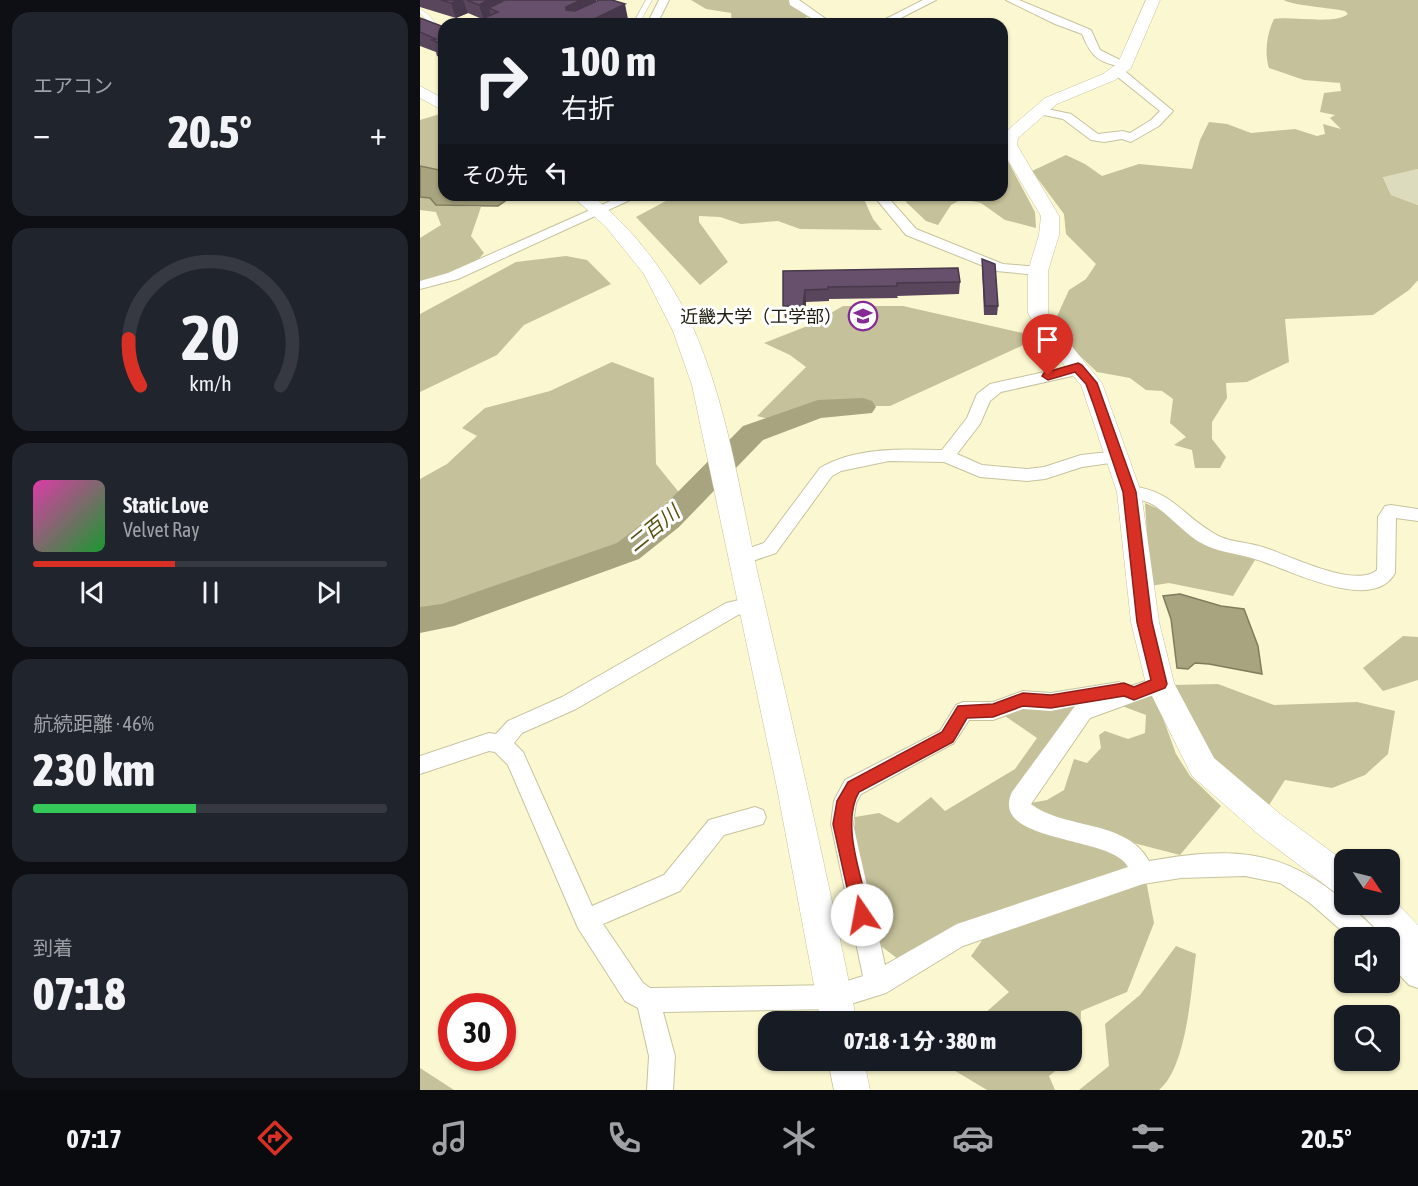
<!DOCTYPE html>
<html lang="ja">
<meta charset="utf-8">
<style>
:root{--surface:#171b24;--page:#20242c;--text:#f1f3f6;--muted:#9ea1a6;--line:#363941;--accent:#d93025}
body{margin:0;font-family:"Asap Condensed","Noto Sans JP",sans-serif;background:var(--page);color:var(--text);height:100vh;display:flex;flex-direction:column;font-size:22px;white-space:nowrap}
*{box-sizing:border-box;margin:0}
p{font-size:20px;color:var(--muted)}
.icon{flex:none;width:33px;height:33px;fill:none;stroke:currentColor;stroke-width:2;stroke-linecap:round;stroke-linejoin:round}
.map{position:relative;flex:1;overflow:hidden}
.details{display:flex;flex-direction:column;gap:12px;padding:12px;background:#0d0f14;width:420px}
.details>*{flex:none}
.guide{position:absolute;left:18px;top:18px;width:570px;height:183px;border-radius:18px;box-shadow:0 2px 4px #0004;background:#171b24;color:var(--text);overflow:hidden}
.needle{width:39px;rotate:125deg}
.fabs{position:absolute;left:914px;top:849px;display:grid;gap:12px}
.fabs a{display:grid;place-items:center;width:66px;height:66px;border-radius:12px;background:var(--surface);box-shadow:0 2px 4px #0004;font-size:30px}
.speed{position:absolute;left:18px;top:993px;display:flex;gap:12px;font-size:30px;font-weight:700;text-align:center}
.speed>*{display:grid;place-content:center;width:78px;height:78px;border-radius:50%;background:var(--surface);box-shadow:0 2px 4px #0004;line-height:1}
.speed .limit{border:9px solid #d22;background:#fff;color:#111}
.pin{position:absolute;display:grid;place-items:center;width:51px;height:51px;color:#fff;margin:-62px -26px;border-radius:50% 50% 50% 0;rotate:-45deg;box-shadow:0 0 6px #0007}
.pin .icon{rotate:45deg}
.me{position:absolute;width:66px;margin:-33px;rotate:348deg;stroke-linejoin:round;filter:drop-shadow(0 0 4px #0008)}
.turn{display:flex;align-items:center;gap:21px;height:126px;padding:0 24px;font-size:27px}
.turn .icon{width:78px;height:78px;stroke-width:2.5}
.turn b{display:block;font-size:42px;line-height:51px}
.then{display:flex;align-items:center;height:57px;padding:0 24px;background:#0003;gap:12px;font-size:22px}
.big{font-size:45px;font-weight:800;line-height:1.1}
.details .widget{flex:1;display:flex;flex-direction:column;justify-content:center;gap:9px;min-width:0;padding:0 21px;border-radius:18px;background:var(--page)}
.details .dial{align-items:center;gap:0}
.dial svg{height:156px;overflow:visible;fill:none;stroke:var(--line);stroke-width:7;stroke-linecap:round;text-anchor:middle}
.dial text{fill:var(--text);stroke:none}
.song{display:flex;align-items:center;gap:18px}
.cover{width:72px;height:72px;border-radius:9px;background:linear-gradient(135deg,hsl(320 70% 55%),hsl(130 70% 35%))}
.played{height:6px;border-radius:3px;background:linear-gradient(90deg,var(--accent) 40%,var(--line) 40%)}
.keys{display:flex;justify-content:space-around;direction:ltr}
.heat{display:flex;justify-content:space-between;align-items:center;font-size:33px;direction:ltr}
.charge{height:9px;border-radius:4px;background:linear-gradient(90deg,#34c759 46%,var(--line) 0)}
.trip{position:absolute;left:338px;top:1011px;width:324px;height:60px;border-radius:18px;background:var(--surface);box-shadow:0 2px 4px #0004;font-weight:800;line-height:60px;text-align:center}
.tab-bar{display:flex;height:96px;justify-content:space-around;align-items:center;background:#090b0e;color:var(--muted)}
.tab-bar .icon{width:42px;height:42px}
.tab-bar .selected{color:var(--accent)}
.tab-bar b{font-size:27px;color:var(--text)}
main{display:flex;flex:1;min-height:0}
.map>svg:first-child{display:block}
.green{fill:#dddbbd}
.forest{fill:#c5c19b}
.water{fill:#a8a47f;stroke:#807c5e;stroke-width:1.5}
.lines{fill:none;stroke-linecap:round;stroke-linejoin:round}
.river{fill:#a8a47f;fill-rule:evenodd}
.lane-casing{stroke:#c6c39e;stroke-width:1}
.street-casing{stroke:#c6c39e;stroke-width:2}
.secondary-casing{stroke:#c6c39e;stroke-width:1}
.lane{fill:#fff;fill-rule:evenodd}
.street{fill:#fff;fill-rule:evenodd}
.secondary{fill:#fff;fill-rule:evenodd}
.wall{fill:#59455c}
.shaded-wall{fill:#48384b}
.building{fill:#67506b;stroke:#48384b;stroke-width:1.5}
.route{fill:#d93025;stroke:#8d1f18;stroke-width:1.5}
.labels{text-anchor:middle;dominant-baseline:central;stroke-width:6;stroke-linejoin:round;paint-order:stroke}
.poi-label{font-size:18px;fill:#212012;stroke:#fff;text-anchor:end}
.water-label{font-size:20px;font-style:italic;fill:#56500f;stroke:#fff}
</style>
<main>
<section class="details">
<div class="widget"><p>エアコン</p>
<div class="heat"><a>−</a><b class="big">20.5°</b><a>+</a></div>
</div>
<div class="widget dial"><svg viewBox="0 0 100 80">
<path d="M14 69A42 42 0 1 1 86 69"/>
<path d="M14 69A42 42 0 0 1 8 45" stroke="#d93025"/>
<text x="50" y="56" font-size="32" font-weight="700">20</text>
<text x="50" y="72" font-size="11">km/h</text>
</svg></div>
<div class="widget">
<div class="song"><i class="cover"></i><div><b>Static Love</b><p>Velvet Ray</p></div></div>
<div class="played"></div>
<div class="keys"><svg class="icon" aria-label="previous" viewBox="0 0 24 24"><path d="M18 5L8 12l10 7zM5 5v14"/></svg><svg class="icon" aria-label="pause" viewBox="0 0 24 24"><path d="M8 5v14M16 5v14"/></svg><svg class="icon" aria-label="next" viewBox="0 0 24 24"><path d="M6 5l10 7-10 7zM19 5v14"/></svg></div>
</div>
<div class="widget"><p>航続距離 · 46%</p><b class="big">230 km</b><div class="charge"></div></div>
<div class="widget"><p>到着</p><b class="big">07:18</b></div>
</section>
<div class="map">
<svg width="998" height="1090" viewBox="0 0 998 1090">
<rect width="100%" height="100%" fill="#fbf8d1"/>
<polygon class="green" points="998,169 998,205 971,195 963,176"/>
<g class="forest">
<polygon points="271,0 372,0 391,16 366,24 244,24 241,22 312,23 311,13 286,9"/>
<path d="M864,0H998V169L963,177L971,195L998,205V280L989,290L953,315L865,319L869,362L827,382L806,383L807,398L792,422V439L806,457L800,468H775L772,450L754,445L766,437L750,423L753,399L742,391L726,390L710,378L677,372L646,343L633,325L649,290L666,279L676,264L646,234L644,214L612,171L646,155L665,164L682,176L719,164L772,169L780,140L789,122L807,124L831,133L875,129L897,136L905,134L903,124L921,129L910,118L915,115L900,112L904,93L921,91L920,83L884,80L849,68C844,53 847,33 854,19C873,16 915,25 928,14L925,11C912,8 870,5 864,0Z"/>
<polygon points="20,114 24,117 24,171 0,166 0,120"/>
<polygon points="582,150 615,212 616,228 585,220 561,203 542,199 531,205 518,225 506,221 486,202 488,195 582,195"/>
<polygon points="257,195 442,195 453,219 462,230 380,229 358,221 321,224 300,217 279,216 279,222 308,262 280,285 216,217"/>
<path d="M0,197H10L16,205L61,207L51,236L64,253C49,272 22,276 0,283V238L21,225L16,212L0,210Z"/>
<polygon points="146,256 167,260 191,284 104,325 77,355 0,392 0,314 96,262"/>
<polygon points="423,306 483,306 607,334 610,342 470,406 395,406 349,419 337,416 386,367 370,355 344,343 390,325"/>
<polygon points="192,362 234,378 236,464 266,501 223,537 141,579 50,611 0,617 0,479 27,464 57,436 42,428 65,408 130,391"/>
<polygon points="725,503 838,555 813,596 749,583 730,586"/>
<polygon points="983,636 998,637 998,680 963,691 943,668"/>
<polygon points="798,684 854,705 937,702 975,711 968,754 945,775 912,788 865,780 849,805 794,761 752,685"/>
<polygon points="735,696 756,754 770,776 801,806 760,855 617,818 605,804 627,800 644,790 654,759 667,763 681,748 679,735 685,731 708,739 725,733 726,715 702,706 718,698"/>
<polygon points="670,700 658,710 588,805 615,824 680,843 718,871 482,962 457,943 434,849 435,817 459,813 478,823 511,797 525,811 595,769 617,738 582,714 604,703"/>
<polygon points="726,880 734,923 707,992 661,1011 660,1050 651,1058 651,1022 556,1021 589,992 551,956 568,932"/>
<path d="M756,946L776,954C771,990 767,1067 739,1090H659L689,1066L685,1024L720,995Z"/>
<polygon points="536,1061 536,1060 648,1061 629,1076 635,1090 567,1090 532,1069"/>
<polygon points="0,1068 34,1090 0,1090"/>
</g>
<g class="water">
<polygon points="0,166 24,171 24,195 90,195 91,197 78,206 16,205 10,198 0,197"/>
<polygon points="760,594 801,606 824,609 838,646 842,674 789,664 775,663 768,669 757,668 751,619 743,596"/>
</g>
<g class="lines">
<polygon class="river" points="443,398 452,401 456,407 452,413 401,418 343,440 259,527 219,559 34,626 0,633 0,607 22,604 197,543 239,511 323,426 398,400"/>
<g class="lane-casing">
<g id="lane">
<polygon points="226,0 232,0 219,24 213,24"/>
<path d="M0,9C10,14 15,24 24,30V34L15,29L0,13Z"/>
</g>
</g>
<g class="street-casing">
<g id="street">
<polygon points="239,0 249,0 237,24 227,24"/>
<polygon points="369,0 379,0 413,24 401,24 370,5"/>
<polygon points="503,0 516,0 469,24 456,24"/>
<path d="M586,0H599L671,30L680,50L710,65L705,68C678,61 673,60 662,34L635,24Z"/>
<polygon points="698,69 706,72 753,111 739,126 711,142 702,139 684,142 671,140 643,119 614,113 612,111 618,107 651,114 678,134 703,131 710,133 731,120 740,111 694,74 694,70"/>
<polygon points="204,195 221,195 38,279 0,289 0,281 28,273"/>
<polygon points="453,195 466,195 496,229 583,264 618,267 625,271 618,275 576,271 486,235"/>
<path d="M658,362L666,367L652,376L581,392L570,401L560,424L537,454L562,465L607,469L624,467L661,455L698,451L704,453L706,457L704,461L662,467L625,479L607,481L560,477L524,462L469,461L421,471L412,476L356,553L321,565L315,563L312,558L315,553L344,543L400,468C435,447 482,449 522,450L547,418L557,394L570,384L643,368Z"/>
<path d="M709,486C753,490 761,515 795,534C808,542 825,542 839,546C866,553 934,590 957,570L958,517L965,506L971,505L998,509V521L976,518L975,573C953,614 870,570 838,560C821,554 802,553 785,545C764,535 750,514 730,503C721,499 712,499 703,496L700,492L703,488Z"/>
<path d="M332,597L339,599L341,604L339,609L318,615L156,709L102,733L94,743L103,752L172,906L244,875L289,820L335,807L343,810L346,817L343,824L304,835L260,891L183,924L223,983L230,988L415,985L443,976L411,824L414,801L425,780L520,731L536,705L543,702H573L603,691L631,693L699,682L708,687L740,676L747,678L750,684L747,690L670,718L611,804C645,830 706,819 729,861C808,847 861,847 924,901V904H928L956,930L960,938H930L890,903L860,883L825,876L761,878L723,884L543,946L466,993L415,1009L243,1012L255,1056L253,1090H227L229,1056L218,1008L205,1001L158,928L88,765L75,752L69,751L0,774V756L69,733L76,734L88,721L142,697L306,603ZM655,706L592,792C568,844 692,835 708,867L537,924L465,965L433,824L436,803L441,794L534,743L549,720H573L603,709L631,711Z"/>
<polygon points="969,939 991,951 998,958 998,988 989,985 969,964"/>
</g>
</g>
<g class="secondary-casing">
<g id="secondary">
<polygon points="726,0 740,0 711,68 695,80 637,104 598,138 597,145 639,216 639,235 628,271 628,313 635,326 682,383 721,492 739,622 754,683 794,758 860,814 924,861 924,896 913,891 838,834 772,776 726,684 711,622 697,492 661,385 619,334 608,313 608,271 619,235 621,216 582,150 582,135 625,98 683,74 698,63"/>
<polygon points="0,86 24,99 24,111 0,98"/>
<path d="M151,195H171C216,231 251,278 274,330C308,408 320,494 338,575C373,724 407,872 437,1022H401L357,788L272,385L253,331L224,274L186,227Z"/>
<polygon points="969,895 998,925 998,966 986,961 969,943 969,938 964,938 943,915 939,904 969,904"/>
<polygon points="408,1060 444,1060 450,1090 414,1090"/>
</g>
</g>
<use href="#lane" class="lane"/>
<use href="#street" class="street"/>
<use href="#secondary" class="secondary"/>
</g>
<g class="wall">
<polygon points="0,0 176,0 176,2 208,19 199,24 50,24 62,19 48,13 36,18 0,7"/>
<polygon points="0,18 24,27 24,59 17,56 16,52 0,46"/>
<polygon points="562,259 578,306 577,315 564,315 562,268"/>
<polygon points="363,271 540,282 539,294 477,296 478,298 409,299 409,301 386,302 385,318 365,318 363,306"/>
</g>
<g class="shaded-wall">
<polygon points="39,0 43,0 48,13 36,18 31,3"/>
<polygon points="68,0 90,0 69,8 71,16 64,20 59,5"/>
<polygon points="161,0 176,0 178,9 150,22 146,10 146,7"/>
<polygon points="205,4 208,19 199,24 164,24"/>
<polygon points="385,290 386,302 385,318 383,306"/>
</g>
<g class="building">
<polygon points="21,0 39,0 31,3"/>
<polygon points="47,0 68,0 59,5"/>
<polygon points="85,0 161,0 146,7 146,10 155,11 179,0 192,0 205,4 164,24 50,24 78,12 69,8"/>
<polygon points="0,18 24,27 24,45 12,40 16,39 0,32"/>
<polygon points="562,259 575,264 578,306 565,306"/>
<polygon points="538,268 540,282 477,283 477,286 408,287 408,289 385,290 383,306 363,306 363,271"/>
</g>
<path class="route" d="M658,363L662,365L677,383L716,492L732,622L747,684L745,688L714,700L704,696L631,708L603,706L573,717L547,718L533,742L439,792C420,824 443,880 450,915L448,921L442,924L435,921L433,915L413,824L417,801L428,782L522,732L538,706L573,704L603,693L631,695L704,683L714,687L731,680L717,622L703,492L674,406L666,384L655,372L628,380L622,376L624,373Z"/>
<defs>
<g id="university-ring" transform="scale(1.5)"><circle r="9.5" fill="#fff" stroke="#862a96" stroke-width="1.5"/><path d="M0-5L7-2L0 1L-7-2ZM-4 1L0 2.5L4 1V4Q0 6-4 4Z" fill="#862a96"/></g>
</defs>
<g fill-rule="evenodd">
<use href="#university-ring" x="443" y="316"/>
</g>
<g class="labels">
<g class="poi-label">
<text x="422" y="316">近畿大学（工学部）</text>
</g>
<g class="water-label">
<text transform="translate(233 528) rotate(-39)">二百川</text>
</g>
</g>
</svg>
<div class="fabs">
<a><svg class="needle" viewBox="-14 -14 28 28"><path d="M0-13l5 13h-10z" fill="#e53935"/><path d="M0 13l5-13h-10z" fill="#9ea1a6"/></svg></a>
<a><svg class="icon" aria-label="sound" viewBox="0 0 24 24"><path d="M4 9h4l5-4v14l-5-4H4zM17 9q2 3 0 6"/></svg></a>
<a><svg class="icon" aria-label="search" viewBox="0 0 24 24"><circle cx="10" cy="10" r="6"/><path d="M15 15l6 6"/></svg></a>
</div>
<div class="speed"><div class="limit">30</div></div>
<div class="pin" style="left:628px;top:376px;background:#d93025"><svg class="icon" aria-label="arrive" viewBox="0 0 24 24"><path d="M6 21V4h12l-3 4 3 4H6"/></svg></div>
<svg class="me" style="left:442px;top:915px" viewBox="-20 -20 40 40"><circle r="19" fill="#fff"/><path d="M0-13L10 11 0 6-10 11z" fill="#d93025"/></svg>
<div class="trip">07:18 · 1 分 · 380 m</div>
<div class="guide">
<div class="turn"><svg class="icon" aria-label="right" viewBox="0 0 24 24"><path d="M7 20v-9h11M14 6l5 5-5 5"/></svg><div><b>100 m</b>右折</div></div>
<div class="then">その先<svg class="icon" aria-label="left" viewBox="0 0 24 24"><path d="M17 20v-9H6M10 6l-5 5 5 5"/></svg></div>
</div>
</div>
</main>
<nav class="tab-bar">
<b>07:17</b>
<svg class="icon selected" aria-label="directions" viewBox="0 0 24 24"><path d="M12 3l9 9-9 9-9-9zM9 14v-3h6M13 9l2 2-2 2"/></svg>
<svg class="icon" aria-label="music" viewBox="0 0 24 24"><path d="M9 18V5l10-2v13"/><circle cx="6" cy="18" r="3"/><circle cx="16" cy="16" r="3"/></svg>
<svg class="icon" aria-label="phone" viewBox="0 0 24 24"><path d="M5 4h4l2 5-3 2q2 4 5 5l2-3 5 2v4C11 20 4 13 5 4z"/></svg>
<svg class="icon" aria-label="climate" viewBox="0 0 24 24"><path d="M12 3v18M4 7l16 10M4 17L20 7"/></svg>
<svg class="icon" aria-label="car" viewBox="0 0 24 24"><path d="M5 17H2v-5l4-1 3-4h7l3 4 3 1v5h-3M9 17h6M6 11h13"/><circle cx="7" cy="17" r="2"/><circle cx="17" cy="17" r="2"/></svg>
<svg class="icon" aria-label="filters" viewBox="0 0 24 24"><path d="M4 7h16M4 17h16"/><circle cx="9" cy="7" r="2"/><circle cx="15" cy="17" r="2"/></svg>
<b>20.5°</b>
</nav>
